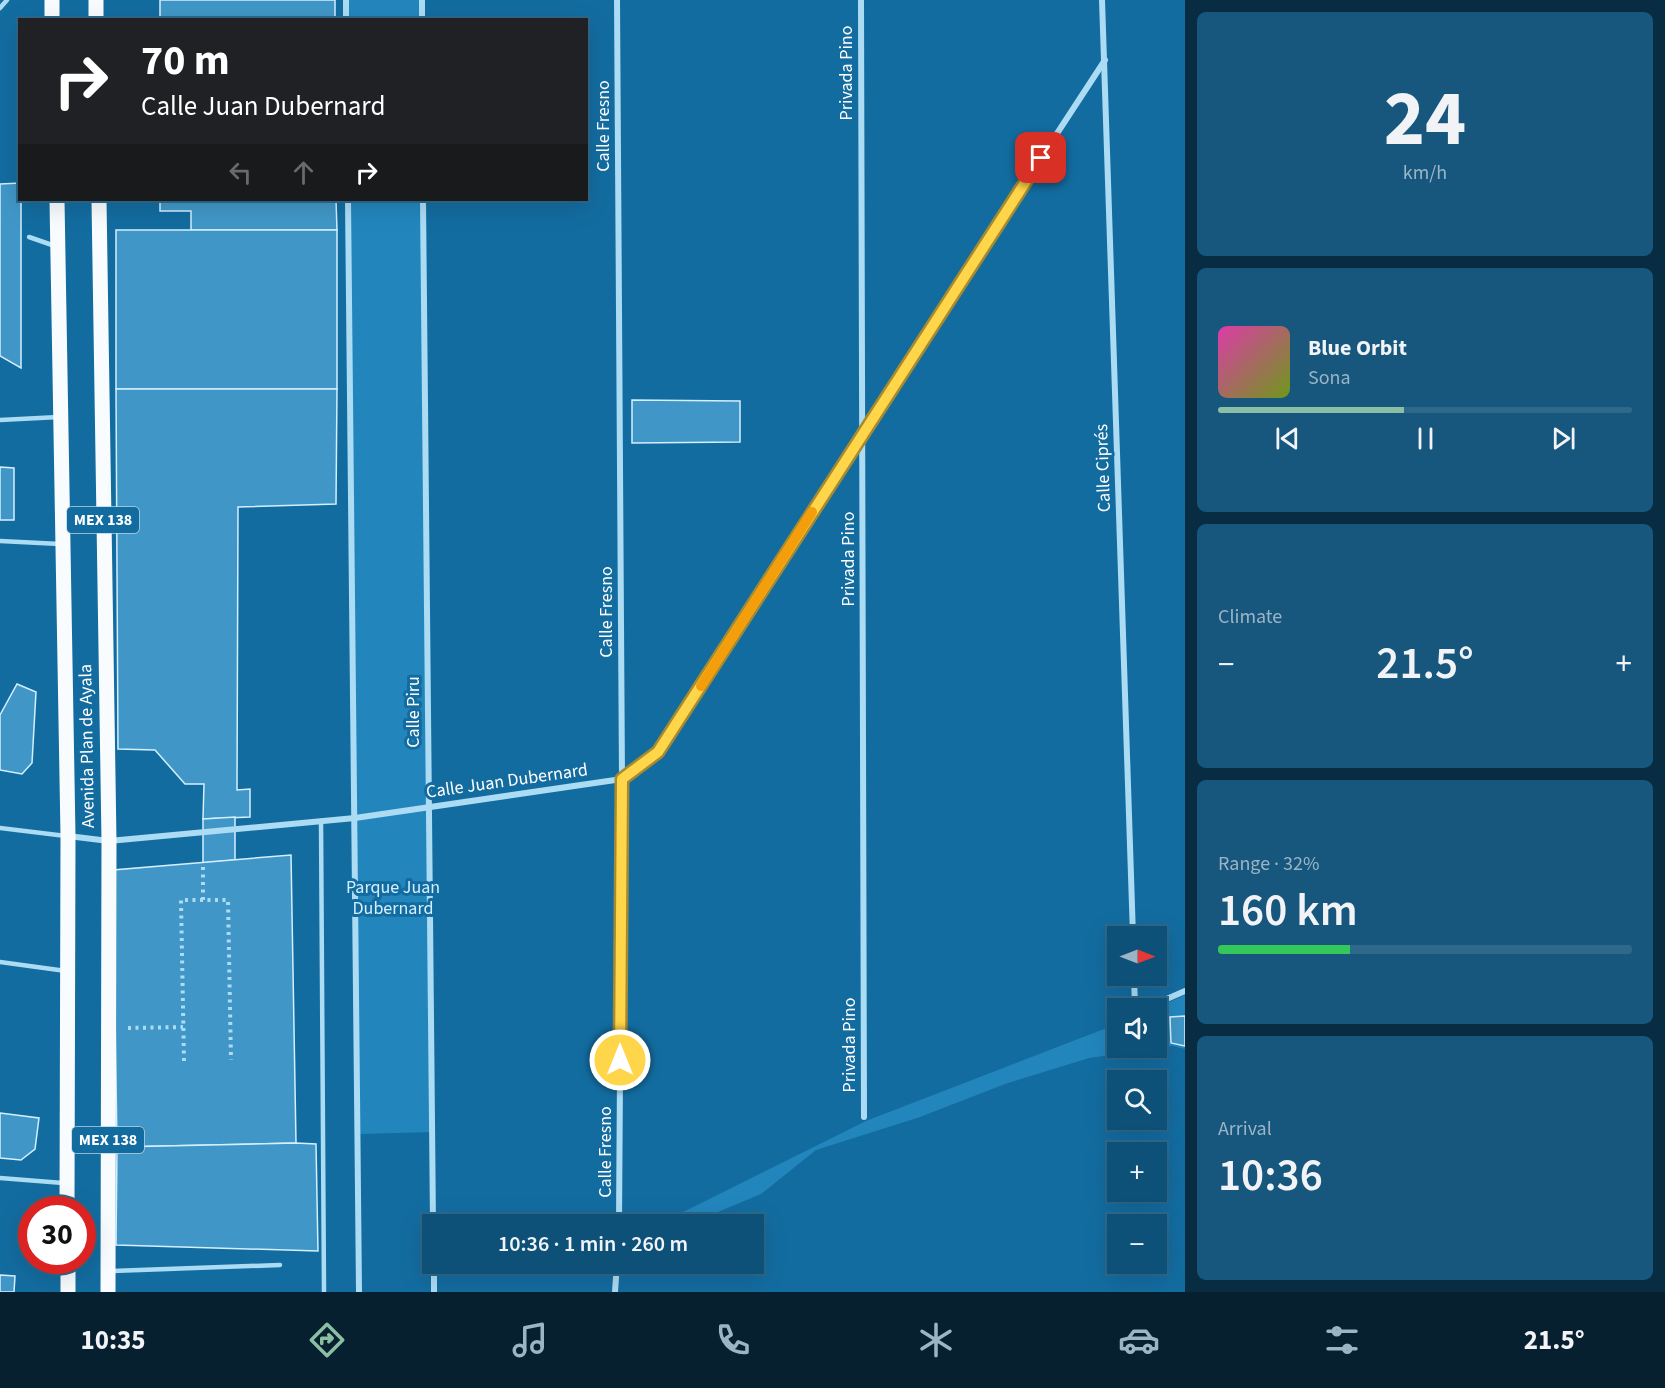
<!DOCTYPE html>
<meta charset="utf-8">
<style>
:root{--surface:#0e5178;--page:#17577d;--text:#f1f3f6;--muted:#9bb5c6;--line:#2e688a;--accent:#8abfa5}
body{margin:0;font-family:"Source Sans 3",sans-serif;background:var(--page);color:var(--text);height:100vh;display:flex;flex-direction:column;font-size:22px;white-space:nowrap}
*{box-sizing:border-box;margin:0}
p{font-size:20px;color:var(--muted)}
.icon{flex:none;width:33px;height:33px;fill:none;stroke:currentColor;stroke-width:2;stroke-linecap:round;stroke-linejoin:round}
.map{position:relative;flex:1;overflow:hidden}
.sheet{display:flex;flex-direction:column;gap:12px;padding:12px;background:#082d42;width:480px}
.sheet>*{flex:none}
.guide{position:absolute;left:18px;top:18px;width:570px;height:183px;border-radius:0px;box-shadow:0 6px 24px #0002,0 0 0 2px var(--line);background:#202124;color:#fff;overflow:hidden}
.needle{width:39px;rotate:90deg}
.fabs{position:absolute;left:1107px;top:926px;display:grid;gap:12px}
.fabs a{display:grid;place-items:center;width:60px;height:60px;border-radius:0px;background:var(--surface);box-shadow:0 6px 24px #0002,0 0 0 2px var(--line);font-size:30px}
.speed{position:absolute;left:18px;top:1196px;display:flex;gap:12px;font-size:30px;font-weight:700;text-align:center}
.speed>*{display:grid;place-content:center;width:78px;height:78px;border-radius:50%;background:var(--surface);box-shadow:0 6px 24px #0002,0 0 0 2px var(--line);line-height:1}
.speed .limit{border:9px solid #d22;background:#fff;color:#111}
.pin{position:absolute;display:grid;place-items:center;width:51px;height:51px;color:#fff;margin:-26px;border-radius:12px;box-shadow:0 3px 9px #0006}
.me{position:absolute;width:66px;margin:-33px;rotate:0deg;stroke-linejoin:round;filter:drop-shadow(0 0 4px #0008)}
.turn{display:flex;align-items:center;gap:21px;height:126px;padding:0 24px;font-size:27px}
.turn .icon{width:78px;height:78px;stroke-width:2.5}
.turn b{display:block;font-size:42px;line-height:51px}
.lanes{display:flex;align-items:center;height:57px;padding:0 24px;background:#0003;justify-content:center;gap:30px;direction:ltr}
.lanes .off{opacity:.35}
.big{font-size:45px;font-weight:600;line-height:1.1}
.sheet .widget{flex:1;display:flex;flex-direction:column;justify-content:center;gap:9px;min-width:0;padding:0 21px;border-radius:9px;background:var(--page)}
.sheet .dial{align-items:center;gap:0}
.dial b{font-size:78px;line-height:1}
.song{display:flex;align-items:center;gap:18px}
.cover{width:72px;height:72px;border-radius:9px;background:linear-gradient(135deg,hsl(320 70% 55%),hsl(80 70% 35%))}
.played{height:6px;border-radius:3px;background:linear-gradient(90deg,var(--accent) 45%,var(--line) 45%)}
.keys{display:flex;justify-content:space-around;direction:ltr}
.heat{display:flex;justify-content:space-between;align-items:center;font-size:33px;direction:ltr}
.charge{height:9px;border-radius:4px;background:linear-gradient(90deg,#34c759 32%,var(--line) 0)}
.trip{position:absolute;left:422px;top:1214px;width:342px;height:60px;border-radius:0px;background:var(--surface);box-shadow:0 6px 24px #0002,0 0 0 2px var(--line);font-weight:600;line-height:60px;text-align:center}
.menu{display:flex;height:96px;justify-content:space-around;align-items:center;background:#062030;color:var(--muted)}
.menu .icon{width:42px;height:42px}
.menu .active{color:var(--accent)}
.menu b{font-size:27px;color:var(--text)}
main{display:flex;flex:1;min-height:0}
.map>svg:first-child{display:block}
.green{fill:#2286bd}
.building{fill:#4097c7;stroke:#d4effe;stroke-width:1.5}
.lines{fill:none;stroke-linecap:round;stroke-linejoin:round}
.path{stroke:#acdbf4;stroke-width:4;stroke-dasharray:3 4.5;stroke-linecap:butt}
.lane{stroke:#acdbf4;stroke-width:4.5}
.street{stroke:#acdbf4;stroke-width:6}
.primary{stroke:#f9fcff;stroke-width:15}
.route-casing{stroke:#a68a30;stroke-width:15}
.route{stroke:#ffd54a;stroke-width:10}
.slow{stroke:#f59e0b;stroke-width:10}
.labels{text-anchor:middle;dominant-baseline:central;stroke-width:6;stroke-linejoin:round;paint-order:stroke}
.shield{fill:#136ca0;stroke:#b8d3e2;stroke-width:1.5}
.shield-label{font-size:16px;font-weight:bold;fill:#fff}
.street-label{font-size:18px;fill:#fff;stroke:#136ca0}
.park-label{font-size:18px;fill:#d4effe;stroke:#136ca0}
</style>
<main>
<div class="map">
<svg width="1185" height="1292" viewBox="0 0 1185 1292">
<rect width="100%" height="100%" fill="#136ca0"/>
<g class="green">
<rect x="346" y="0" width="76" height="19"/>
<polygon points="348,200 423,200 432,1132 359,1134"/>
<polygon points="1185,995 1185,1049 1173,1046 1089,1058 1005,1084 920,1117 816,1150 761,1194 689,1224 659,1224 866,1121 1117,1024 1118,1047 1156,1047 1156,1008"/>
</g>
<g class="building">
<rect x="160" y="0" width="175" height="20"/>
<polygon points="20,183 21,200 21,368 0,356 0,184"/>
<polygon points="160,200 336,200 337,230 191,230 191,211 160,211"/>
<rect x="116" y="230" width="221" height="159"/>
<polygon points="116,389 337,389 336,504 238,507 237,790 250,789 250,817 203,819 204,784 185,784 155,750 118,749"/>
<polygon points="632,400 740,401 740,442 632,443"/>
<polygon points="0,467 14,468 14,520 0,520"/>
<polygon points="17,684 36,692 32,763 22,774 0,770 0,715"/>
<polygon points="235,817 235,860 203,863 203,819"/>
<polygon points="291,855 296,1143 117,1147 113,870"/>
<polygon points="1185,1016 1185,1046 1171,1043 1170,1017"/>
<polygon points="0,1113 39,1118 35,1149 21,1160 0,1158"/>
<polygon points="296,1143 316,1144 318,1251 116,1245 117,1147"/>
<polygon points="0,1275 15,1276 14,1292 0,1292"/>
</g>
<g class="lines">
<g class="path">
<polyline points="203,900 203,863"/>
<polyline points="128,1028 183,1027"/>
<polyline points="184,1061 181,900 228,900 231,1060"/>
</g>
<g class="lane">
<polyline points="0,8 7,0"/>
<polyline points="29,237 55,246"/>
<polyline points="0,420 59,417"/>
<polyline points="0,541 60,544"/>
<polyline points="321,821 324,1292"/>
<polyline points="0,828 66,836"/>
<polyline points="0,962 66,971"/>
<polyline points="0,1178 63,1183"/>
<polyline points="112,1271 280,1265"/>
</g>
<g class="street">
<polyline points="346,0 346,20"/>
<polyline points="422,0 422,20"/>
<polyline points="617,0 622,779 619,1224"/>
<polyline points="861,0 864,1117"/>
<polyline points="1102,0 1133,936"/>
<polyline points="348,200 359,1292"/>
<polyline points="423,200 433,1224"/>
<polyline points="68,836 109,841 355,818 622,779 659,752 862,432 1105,60"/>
<polyline points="1134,975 1135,1008"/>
<polyline points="1146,1008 1185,991"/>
<polyline points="434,1263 434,1292"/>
<polyline points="615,1292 617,1263"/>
</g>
<g class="primary">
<polyline points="52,0 52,20"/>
<polyline points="96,0 96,20"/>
<polyline points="57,200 68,836 67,1209"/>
<polyline points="99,200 109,841 108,1292"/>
<polyline points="68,1260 68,1292"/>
</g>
</g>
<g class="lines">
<g class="route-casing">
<polyline id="route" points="620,1060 622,779 658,752 1041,158"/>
</g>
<use href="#route" class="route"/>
<polyline class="slow" points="701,686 812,512"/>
</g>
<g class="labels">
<g class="shield">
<rect x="67" y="507" width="72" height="26" rx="4.5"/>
<rect x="72" y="1127" width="72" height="26" rx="4.5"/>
</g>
<g class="shield-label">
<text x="103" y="520">MEX 138</text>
<text x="108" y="1140">MEX 138</text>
</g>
<g class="street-label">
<text transform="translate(846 73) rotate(-90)">Privada Pino</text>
<text transform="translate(603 126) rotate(-90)">Calle Fresno</text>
<text transform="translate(1103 468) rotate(-92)">Calle Ciprés</text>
<text transform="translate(848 559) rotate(-90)">Privada Pino</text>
<text transform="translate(606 612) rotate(-90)">Calle Fresno</text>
<text transform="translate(413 712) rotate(-90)">Calle Piru</text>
<text transform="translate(87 746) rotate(-91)">Avenida Plan de Ayala</text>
<text transform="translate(507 781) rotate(-8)">Calle Juan Dubernard</text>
<text transform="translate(849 1045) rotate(-90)">Privada Pino</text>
<text transform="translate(605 1152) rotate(-90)">Calle Fresno</text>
</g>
<g class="park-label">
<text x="393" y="887">Parque Juan<tspan x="393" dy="21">Dubernard</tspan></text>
</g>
</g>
</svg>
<div class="fabs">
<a><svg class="needle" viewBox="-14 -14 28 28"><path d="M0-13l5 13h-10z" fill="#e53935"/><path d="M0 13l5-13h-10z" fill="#9bb5c6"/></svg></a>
<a><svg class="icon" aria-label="sound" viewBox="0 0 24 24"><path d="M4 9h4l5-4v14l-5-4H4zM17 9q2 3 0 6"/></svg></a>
<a><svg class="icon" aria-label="search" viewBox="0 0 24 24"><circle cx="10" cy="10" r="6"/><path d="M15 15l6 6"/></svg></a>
<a>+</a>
<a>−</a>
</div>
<div class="speed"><div class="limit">30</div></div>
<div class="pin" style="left:1041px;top:158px;background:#d93025"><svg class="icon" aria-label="arrive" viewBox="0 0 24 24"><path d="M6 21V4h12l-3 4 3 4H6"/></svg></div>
<svg class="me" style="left:620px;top:1060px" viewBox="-20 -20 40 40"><circle r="17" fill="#ffd54a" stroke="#fff" stroke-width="3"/><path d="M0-11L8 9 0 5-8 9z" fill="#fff"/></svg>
<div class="trip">10:36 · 1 min · 260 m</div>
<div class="guide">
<div class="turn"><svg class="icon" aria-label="right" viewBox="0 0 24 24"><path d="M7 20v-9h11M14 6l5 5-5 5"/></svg><div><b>70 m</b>Calle Juan Dubernard</div></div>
<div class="lanes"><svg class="icon off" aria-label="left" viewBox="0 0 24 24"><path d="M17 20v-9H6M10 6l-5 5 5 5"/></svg><svg class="icon off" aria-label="ahead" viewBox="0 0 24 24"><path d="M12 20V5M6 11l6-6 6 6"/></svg><svg class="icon" aria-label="right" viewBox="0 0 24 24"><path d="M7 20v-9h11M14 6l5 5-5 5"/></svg></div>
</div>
</div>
<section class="sheet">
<div class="widget dial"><b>24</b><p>km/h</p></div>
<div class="widget">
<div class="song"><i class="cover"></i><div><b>Blue Orbit</b><p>Sona</p></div></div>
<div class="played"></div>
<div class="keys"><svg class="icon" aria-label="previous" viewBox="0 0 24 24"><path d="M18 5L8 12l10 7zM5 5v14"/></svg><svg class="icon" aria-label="pause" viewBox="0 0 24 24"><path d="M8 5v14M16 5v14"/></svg><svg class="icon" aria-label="next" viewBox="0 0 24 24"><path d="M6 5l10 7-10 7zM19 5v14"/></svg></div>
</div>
<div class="widget"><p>Climate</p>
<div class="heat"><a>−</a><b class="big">21.5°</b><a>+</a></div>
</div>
<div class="widget"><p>Range · 32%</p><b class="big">160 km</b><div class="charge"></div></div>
<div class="widget"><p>Arrival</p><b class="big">10:36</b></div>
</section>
</main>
<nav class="menu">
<b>10:35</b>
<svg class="icon active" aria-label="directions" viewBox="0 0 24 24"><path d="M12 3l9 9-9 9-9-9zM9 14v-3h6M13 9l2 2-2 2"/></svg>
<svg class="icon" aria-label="music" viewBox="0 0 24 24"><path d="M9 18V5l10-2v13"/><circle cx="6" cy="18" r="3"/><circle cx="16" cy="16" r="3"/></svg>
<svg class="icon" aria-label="phone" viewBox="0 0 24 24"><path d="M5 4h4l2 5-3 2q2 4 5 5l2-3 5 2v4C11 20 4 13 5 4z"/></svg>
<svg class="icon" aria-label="climate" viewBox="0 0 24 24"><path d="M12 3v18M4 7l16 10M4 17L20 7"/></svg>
<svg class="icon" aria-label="car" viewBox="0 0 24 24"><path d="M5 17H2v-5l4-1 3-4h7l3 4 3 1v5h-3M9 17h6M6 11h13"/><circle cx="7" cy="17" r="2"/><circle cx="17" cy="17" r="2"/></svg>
<svg class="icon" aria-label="filters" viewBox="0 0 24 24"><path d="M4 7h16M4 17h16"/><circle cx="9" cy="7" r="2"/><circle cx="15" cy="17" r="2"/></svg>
<b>21.5°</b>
</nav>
